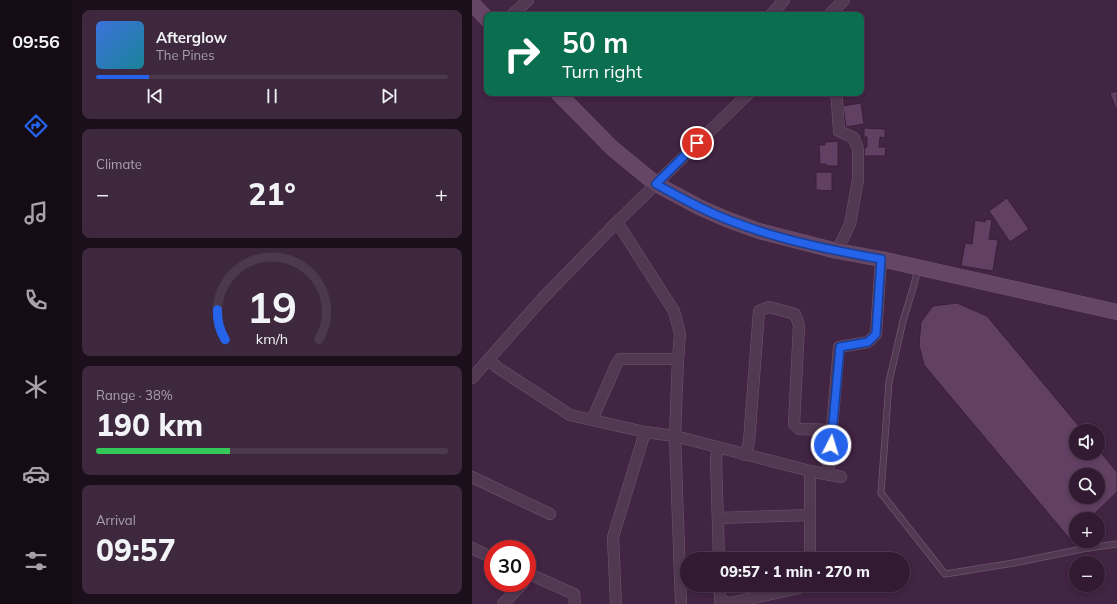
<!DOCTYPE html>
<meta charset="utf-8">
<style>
:root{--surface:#321b32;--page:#3d283e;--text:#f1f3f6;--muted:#a8a1ac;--line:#4d394d;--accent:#2563eb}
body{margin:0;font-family:Mulish,sans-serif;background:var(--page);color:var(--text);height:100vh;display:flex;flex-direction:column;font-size:15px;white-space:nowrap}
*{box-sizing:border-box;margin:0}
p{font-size:13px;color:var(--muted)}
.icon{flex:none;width:22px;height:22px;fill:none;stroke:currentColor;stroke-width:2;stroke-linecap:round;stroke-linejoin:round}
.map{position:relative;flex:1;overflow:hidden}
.sheet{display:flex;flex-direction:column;gap:10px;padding:10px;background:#1c0f1c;width:400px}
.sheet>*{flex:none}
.hud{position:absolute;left:12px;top:12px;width:380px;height:84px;border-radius:8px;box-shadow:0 2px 6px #0003,0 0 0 1px var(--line);background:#0b6e4f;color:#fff;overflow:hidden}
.buttons{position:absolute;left:597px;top:424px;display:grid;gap:8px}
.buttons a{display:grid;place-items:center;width:36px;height:36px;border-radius:50%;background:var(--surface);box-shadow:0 2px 6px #0003,0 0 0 1px var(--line);font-size:20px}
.speed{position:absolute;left:12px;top:540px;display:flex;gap:8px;font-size:20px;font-weight:700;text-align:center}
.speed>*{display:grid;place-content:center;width:52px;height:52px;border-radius:50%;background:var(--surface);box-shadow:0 2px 6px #0003,0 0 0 1px var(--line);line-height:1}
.speed .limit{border:6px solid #d22;background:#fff;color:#111}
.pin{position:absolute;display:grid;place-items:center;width:34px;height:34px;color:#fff;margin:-17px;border:2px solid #fff;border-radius:50%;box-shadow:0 1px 4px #0007}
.me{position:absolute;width:44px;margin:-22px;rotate:5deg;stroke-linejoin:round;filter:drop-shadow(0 0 3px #0008)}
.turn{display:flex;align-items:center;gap:14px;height:84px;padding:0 12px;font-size:18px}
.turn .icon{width:52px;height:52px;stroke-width:2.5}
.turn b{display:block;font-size:28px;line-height:34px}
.big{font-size:30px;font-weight:800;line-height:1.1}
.sheet .card{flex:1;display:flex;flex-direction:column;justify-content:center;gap:6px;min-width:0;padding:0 14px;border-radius:8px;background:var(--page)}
.sheet .dial{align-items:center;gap:0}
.dial svg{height:104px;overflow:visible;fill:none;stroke:var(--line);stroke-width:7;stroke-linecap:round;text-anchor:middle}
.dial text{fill:var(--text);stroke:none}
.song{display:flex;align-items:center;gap:12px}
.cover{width:48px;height:48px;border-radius:6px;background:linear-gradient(135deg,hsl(220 70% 55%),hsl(190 70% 35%))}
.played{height:4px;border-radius:2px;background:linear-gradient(90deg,var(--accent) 15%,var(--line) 15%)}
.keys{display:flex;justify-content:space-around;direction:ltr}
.heat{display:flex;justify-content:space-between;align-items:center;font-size:22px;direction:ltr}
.charge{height:6px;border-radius:3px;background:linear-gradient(90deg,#34c759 38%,var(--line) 0)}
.trip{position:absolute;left:208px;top:552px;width:230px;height:40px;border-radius:20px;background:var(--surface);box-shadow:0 2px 6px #0003,0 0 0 1px var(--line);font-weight:800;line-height:40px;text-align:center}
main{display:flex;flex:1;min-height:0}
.dock{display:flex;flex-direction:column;width:72px;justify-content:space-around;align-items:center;background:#140b14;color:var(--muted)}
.dock .icon{width:28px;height:28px}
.dock .selected{color:var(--accent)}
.dock b{font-size:18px;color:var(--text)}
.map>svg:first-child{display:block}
.building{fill:#624063;stroke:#391f39;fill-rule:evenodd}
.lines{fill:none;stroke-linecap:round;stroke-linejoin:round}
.lane-casing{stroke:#6f566f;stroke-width:7}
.street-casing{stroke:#6f566f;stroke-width:12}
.secondary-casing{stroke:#6f566f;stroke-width:16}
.lane{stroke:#523952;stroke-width:5.5}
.street{stroke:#523952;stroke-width:11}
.secondary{stroke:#654665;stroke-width:15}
.route-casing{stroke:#184099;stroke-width:10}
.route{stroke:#2563eb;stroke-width:7}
</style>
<main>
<nav class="dock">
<b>09:56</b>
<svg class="icon selected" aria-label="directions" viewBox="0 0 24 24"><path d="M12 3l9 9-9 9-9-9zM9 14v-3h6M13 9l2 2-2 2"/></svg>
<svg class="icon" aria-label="music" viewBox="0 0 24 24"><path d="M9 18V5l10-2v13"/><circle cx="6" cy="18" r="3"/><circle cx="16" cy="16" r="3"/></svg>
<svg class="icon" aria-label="phone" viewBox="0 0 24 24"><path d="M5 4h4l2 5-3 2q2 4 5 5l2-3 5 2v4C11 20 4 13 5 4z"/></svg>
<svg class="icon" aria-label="climate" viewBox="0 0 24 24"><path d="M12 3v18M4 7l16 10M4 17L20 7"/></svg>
<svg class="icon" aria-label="car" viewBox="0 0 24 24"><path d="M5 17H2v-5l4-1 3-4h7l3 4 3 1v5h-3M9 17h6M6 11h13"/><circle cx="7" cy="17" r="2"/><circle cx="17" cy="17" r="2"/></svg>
<svg class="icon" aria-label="filters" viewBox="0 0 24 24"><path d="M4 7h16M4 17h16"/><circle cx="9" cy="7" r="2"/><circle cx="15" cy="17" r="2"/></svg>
</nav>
<section class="sheet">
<div class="card">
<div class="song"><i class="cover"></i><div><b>Afterglow</b><p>The Pines</p></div></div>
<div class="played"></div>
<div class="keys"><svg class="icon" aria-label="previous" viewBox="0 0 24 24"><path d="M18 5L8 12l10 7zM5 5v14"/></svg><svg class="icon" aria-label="pause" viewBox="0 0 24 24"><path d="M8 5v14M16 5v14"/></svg><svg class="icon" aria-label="next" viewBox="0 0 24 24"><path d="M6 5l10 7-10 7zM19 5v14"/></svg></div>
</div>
<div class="card"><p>Climate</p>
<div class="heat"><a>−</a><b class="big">21°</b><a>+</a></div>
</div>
<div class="card dial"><svg viewBox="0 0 100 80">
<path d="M14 69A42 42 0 1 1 86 69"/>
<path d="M14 69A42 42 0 0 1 8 46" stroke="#2563eb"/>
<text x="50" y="56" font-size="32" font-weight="700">19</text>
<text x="50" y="72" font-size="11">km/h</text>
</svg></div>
<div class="card"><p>Range · 38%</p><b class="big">190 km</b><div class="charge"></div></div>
<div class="card"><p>Arrival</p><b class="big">09:57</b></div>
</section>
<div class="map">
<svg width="645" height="604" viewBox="0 0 645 604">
<rect width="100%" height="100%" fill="#422443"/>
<g class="building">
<polygon points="645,91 645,112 638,93"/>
<polygon points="371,93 386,93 386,96 371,97"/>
<polygon points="389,103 392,124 374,127 371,106"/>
<polygon points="392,128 413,129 413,138 408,137 407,147 414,147 413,156 392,156 393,147 395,147 395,137 392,137"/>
<polygon points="366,141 366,166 354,166 354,164 348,164 347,145 353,145 353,142"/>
<polygon points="344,172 360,172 360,191 344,190"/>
<polygon points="535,198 557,229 538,242 517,211"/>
<polygon points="514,219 520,220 517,239 526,240 521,271 489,266 493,243 500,244 503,220 513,222"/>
<path d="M485,303L515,316L611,431H604V453H626V449L645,472V492L617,519H604V531L597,538L452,365L447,345L449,322L461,306ZM604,475H626V497H604Z"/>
</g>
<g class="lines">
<g class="lane-casing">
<polyline id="lane" points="446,268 442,285 431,321 417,382 409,493 473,574 542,563 610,549 645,544"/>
</g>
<g class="street-casing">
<g id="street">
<polyline points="40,15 56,0"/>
<polyline points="299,15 312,0"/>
<polyline points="357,15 372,0"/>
<polyline points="364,93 365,102 367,131 382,138 386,150 386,180 378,224 365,251"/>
<polyline points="145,222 202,311 208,334 206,359 203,436 209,604"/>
<polyline points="17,360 26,368 98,415 173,432 141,537 144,604"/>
<polyline points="0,378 70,299 145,222 277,93"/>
<polyline points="120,420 145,363 148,359 206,359"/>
<polyline points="173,432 203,436 338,471 369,477"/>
<polyline points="246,448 244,458 247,559"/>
<polyline points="273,455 277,442 287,311 297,307 323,314 327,325 322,424 327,429 360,430"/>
<polyline points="338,471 338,559"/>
<polyline points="356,474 367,347 396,342 404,334 409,259"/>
<polyline points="0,477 78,514"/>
<polyline points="246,518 338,515"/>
<polyline points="0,548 21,558"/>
<polyline points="55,573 102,594 103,604"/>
<polyline points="248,585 248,601 258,603 327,588 331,585"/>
<polyline points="31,604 51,583"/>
</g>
</g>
<g class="secondary-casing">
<g id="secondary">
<polyline points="0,3 15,19"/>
<polyline points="86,93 140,148 184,184 227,207 254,219 287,231 365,251 409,259 645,312"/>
</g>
</g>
<use href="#lane" class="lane"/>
<use href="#street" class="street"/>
<use href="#secondary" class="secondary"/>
</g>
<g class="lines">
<g class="route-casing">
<path id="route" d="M225,143L184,184C198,192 213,200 227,207C284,235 347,248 409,259L404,334L396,342L368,347L359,445"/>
</g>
<use href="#route" class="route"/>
</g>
</svg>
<div class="buttons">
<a><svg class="icon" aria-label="sound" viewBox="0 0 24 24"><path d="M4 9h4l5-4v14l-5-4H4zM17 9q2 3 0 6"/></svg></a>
<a><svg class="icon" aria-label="search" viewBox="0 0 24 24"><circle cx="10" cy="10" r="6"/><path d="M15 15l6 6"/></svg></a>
<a>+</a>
<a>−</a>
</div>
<div class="speed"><div class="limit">30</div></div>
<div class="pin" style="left:225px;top:143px;background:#d93025"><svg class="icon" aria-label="arrive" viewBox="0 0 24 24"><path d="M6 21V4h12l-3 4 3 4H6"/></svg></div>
<svg class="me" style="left:359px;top:445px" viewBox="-20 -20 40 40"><circle r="17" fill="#2563eb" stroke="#fff" stroke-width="3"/><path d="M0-11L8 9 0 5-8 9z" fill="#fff"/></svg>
<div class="trip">09:57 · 1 min · 270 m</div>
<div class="hud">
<div class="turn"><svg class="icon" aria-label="right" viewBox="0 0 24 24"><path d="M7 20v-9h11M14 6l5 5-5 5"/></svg><div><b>50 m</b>Turn right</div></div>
</div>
</div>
</main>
